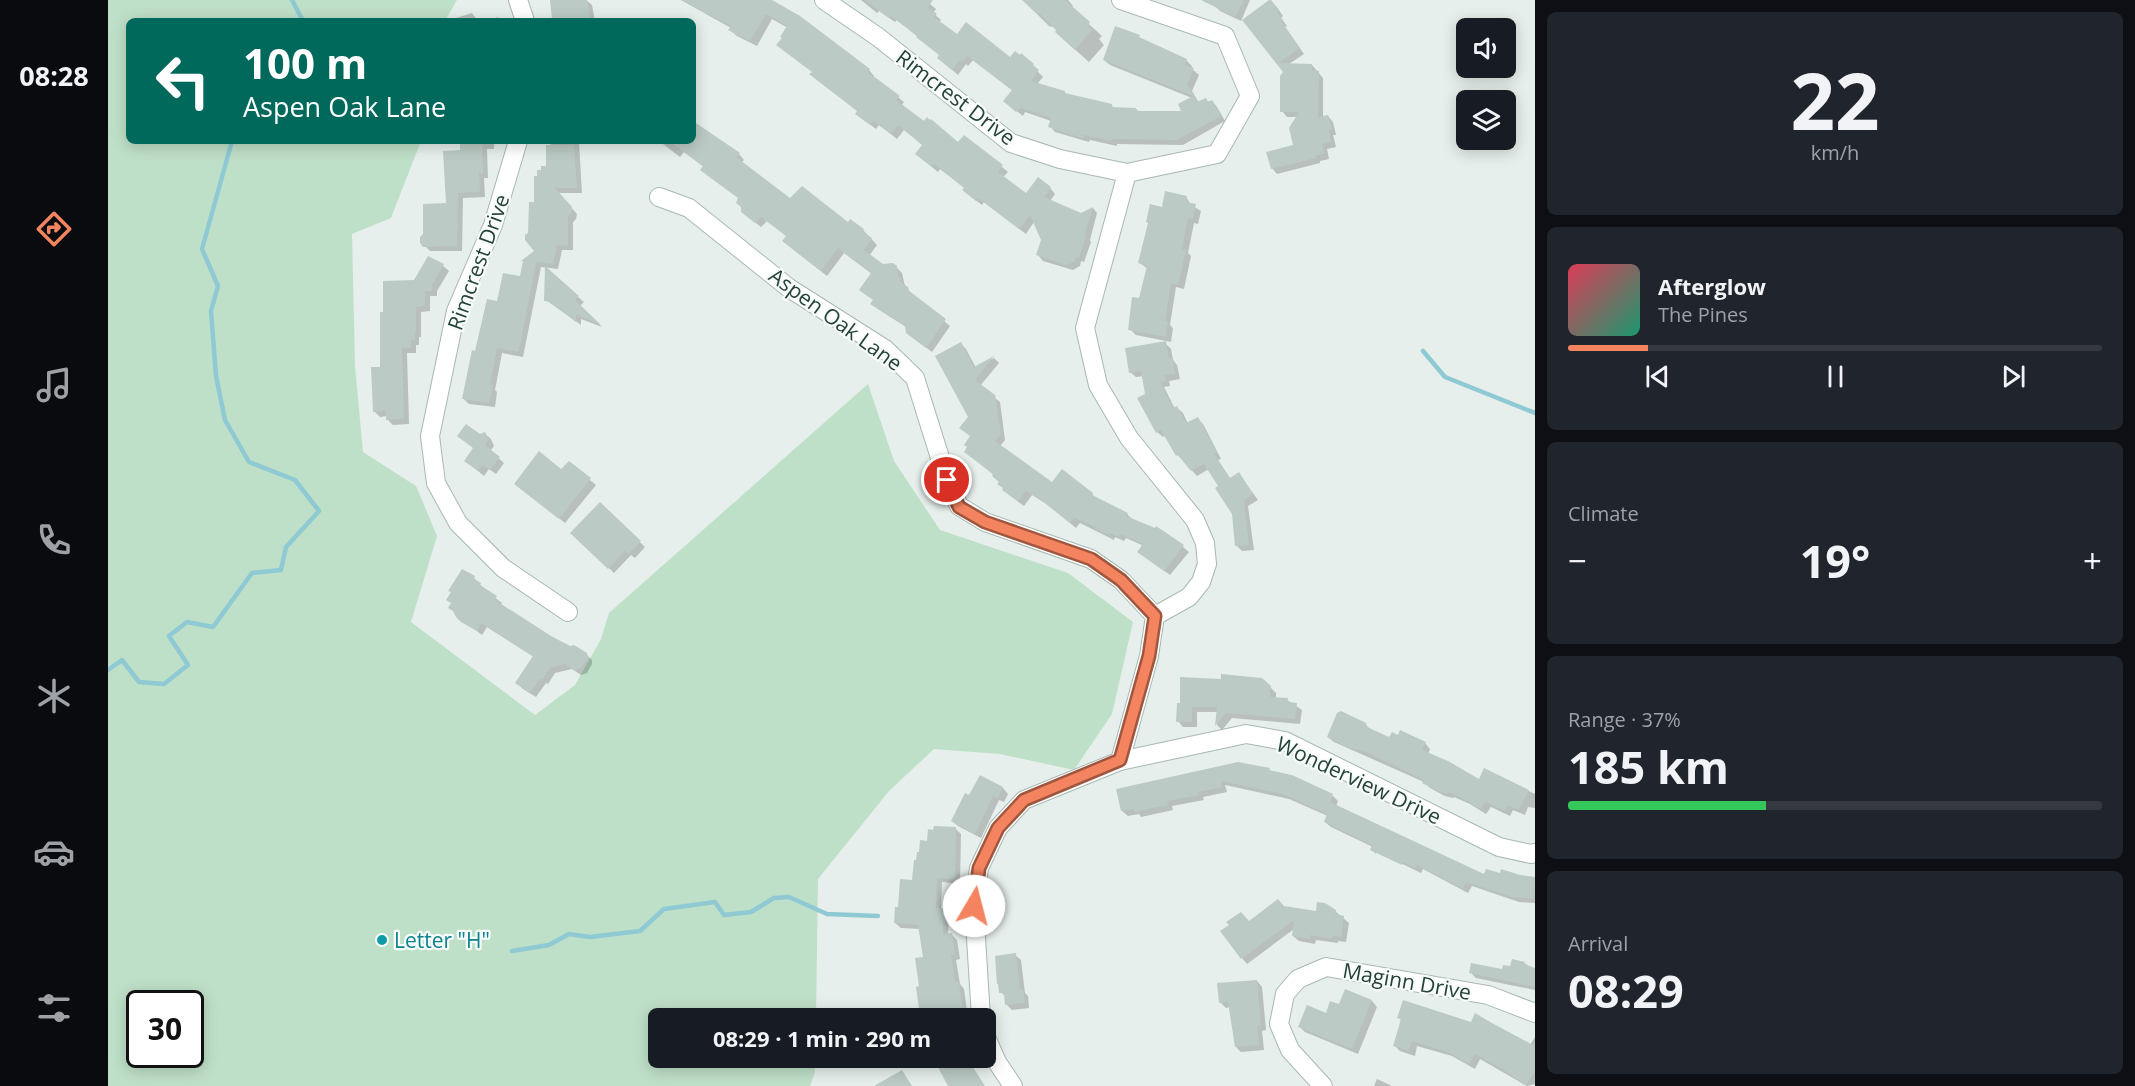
<!DOCTYPE html>
<meta charset="utf-8">
<style>
:root{--surface:#171b24;--page:#20242c;--text:#f1f3f6;--muted:#9ea1a6;--line:#363941;--accent:#f4845f}
body{margin:0;font-family:"Open Sans",sans-serif;background:var(--page);color:var(--text);height:100vh;display:flex;flex-direction:column;font-size:22px;white-space:nowrap}
*{box-sizing:border-box;margin:0}
p{font-size:20px;color:var(--muted)}
.icon{flex:none;width:33px;height:33px;fill:none;stroke:currentColor;stroke-width:2;stroke-linecap:round;stroke-linejoin:round}
.map{position:relative;flex:1;overflow:hidden}
.side{display:flex;flex-direction:column;gap:12px;padding:12px;background:#0d0f14;width:600px}
.side>*{flex:none}
.hud{position:absolute;left:18px;top:18px;width:570px;height:126px;border-radius:9px;box-shadow:0 3px 15px #0003;background:#00695c;color:#fff;overflow:hidden}
.controls{position:absolute;left:1348px;top:18px;display:grid;gap:12px}
.controls a{display:grid;place-items:center;width:60px;height:60px;border-radius:9px;background:var(--surface);box-shadow:0 3px 15px #0003;font-size:30px}
.speed{position:absolute;left:18px;top:990px;display:flex;gap:12px;font-size:30px;font-weight:700;text-align:center}
.speed>*{display:grid;place-content:center;width:78px;height:78px;border-radius:50%;background:var(--surface);box-shadow:0 3px 15px #0003;line-height:1}
.speed .limit{border:3px solid #111;border-radius:9px;background:#fff;color:#111}
.pin{position:absolute;display:grid;place-items:center;width:51px;height:51px;color:#fff;margin:-26px;border:3px solid #fff;border-radius:50%;box-shadow:0 2px 6px #0007}
.me{position:absolute;width:66px;margin:-33px;rotate:8deg;stroke-linejoin:round;filter:drop-shadow(0 0 4px #0008)}
.turn{display:flex;align-items:center;gap:21px;height:126px;padding:0 18px;font-size:27px}
.turn .icon{width:78px;height:78px;stroke-width:2.5}
.turn b{display:block;font-size:42px;line-height:51px}
.big{font-size:45px;font-weight:700;line-height:1.1}
.side .widget{flex:1;display:flex;flex-direction:column;justify-content:center;gap:9px;min-width:0;padding:0 21px;border-radius:9px;background:var(--page)}
.side .dial{align-items:center;gap:0}
.dial b{font-size:78px;line-height:1}
.song{display:flex;align-items:center;gap:18px}
.cover{width:72px;height:72px;border-radius:9px;background:linear-gradient(135deg,hsl(350 70% 55%),hsl(160 70% 35%))}
.played{height:6px;border-radius:3px;background:linear-gradient(90deg,var(--accent) 15%,var(--line) 15%)}
.keys{display:flex;justify-content:space-around;direction:ltr}
.heat{display:flex;justify-content:space-between;align-items:center;font-size:33px;direction:ltr}
.charge{height:9px;border-radius:4px;background:linear-gradient(90deg,#34c759 37%,var(--line) 0)}
.trip{position:absolute;left:540px;top:1008px;width:348px;height:60px;border-radius:9px;background:var(--surface);box-shadow:0 3px 15px #0003;font-weight:700;line-height:60px;text-align:center}
main{display:flex;flex:1;min-height:0}
.tabs{display:flex;flex-direction:column;width:108px;justify-content:space-around;align-items:center;background:#090b0e;color:var(--muted)}
.tabs .icon{width:42px;height:42px}
.tabs .on{color:var(--accent)}
.tabs b{font-size:27px;color:var(--text)}
.map>svg:first-child{display:block}
.green{fill:#bfe0c8;fill-rule:evenodd}
.shadow{fill:#0003}
.lines{fill:none;stroke-linecap:round;stroke-linejoin:round}
.stream{stroke:#8ec9d4;stroke-width:4.5}
.building{fill:#bbcac4}
.minor-casing{stroke:#a8b8b2;stroke-width:20}
.minor{stroke:#fff;stroke-width:18}
.route-casing{stroke:#9f563e;stroke-width:15}
.route{stroke:#f4845f;stroke-width:10}
.culture-dot{fill:#0f9aa8;stroke:#f7fbf9;stroke-width:2}
.labels{text-anchor:middle;dominant-baseline:central;stroke-width:4.5;stroke-linejoin:round;paint-order:stroke}
.street-label{font-size:21px;fill:#24423a;stroke:#f7fbf9}
.culture-label{font-size:21px;fill:#0d838f;stroke:#f7fbf9;text-anchor:start}
</style>
<main>
<nav class="tabs">
<b>08:28</b>
<svg class="icon on" aria-label="directions" viewBox="0 0 24 24"><path d="M12 3l9 9-9 9-9-9zM9 14v-3h6M13 9l2 2-2 2"/></svg>
<svg class="icon" aria-label="music" viewBox="0 0 24 24"><path d="M9 18V5l10-2v13"/><circle cx="6" cy="18" r="3"/><circle cx="16" cy="16" r="3"/></svg>
<svg class="icon" aria-label="phone" viewBox="0 0 24 24"><path d="M5 4h4l2 5-3 2q2 4 5 5l2-3 5 2v4C11 20 4 13 5 4z"/></svg>
<svg class="icon" aria-label="climate" viewBox="0 0 24 24"><path d="M12 3v18M4 7l16 10M4 17L20 7"/></svg>
<svg class="icon" aria-label="car" viewBox="0 0 24 24"><path d="M5 17H2v-5l4-1 3-4h7l3 4 3 1v5h-3M9 17h6M6 11h13"/><circle cx="7" cy="17" r="2"/><circle cx="17" cy="17" r="2"/></svg>
<svg class="icon" aria-label="filters" viewBox="0 0 24 24"><path d="M4 7h16M4 17h16"/><circle cx="9" cy="7" r="2"/><circle cx="15" cy="17" r="2"/></svg>
</nav>
<div class="map">
<svg width="1427" height="1086" viewBox="0 0 1427 1086">
<rect width="100%" height="100%" fill="#e6efeb"/>
<path class="green" d="M0,0H349L337,21H21V141H313L283,218L244,234L247,366L255,452L308,486L329,536L303,622L427,715L467,685L493,639L501,613L760,384L786,461L832,530L960,573L1025,622L1004,714L966,770L892,754L826,749L781,791L710,879L708,1018H550V1058H707V1072L702,1086H0ZM32,1004H82V1054H32Z"/>
<g class="shadow">
<polygon points="442,0 478,0 484,5 487,21 449,21 446,18"/>
<polygon points="573,0 661,0 691,17 696,66 670,45 680,28 664,19 649,46 629,36 622,30 623,28"/>
<polygon points="753,0 817,0 828,9 825,13 833,20 831,22 849,36 903,59 913,55 935,77 929,84 959,96 1003,105 1007,109 1028,109 1031,112 1076,113 1084,98 1002,65 996,60 1031,37 1035,41 1078,60 1084,66 1083,68 1091,75 1084,91 1091,103 1104,101 1109,107 1117,121 1075,145 1009,144 1009,146 982,140 981,142 947,132 942,126 943,121 917,112 915,116 902,106 905,91 865,60 860,66 858,64 850,75 836,63 833,55 789,20 787,22 771,11 769,13"/>
<polygon points="915,0 960,0 965,6 963,8 994,36 991,39 996,45 981,62 962,45 945,25 944,27 941,26"/>
<polygon points="1109,0 1142,0 1133,21 1112,11 1107,6"/>
<polygon points="1168,6 1175,16 1173,18 1179,26 1177,27 1196,54 1181,64 1204,65 1215,78 1215,118 1220,116 1225,122 1228,135 1225,135 1228,147 1219,149 1221,159 1212,161 1212,163 1169,174 1164,168 1187,147 1190,117 1179,117 1174,111 1177,72 1136,20"/>
<polygon points="364,13 370,21 346,21 345,19"/>
<polygon points="390,17 393,21 379,21"/>
<polygon points="761,70 766,76 765,77 796,102 793,106 851,144 856,137 894,167 900,172 895,177 919,195 942,188 947,194 942,201 973,215 985,208 989,213 982,240 983,242 976,262 973,261 972,266 965,270 935,261 930,255 935,240 926,222 918,234 876,202 874,205 862,196 858,189 832,169 830,172 814,159 816,145 796,130 789,139 771,125 768,129 755,119 751,111 709,80"/>
<polygon points="585,123 631,154 636,160 633,163 682,200 755,230 769,245 761,256 775,266 788,267 794,273 797,286 805,295 842,326 824,352 806,338 798,327 770,309 766,301 764,274 736,253 719,276 681,246 679,236 659,221 653,227 640,217 631,198 599,175 594,170 596,167 576,152 572,157 551,141 585,141"/>
<polygon points="351,141 386,141 386,149 379,149 380,178 376,178 377,197 355,198 354,251 322,251 314,243 340,205 354,151"/>
<polygon points="443,141 490,141 471,142 474,193 450,193 469,214 468,219 465,222 465,250 454,250 450,269 433,267 415,357 394,353 387,390 389,392 387,407 361,404 355,398 369,352 390,303 413,278 428,251 421,233 427,203 440,167"/>
<polygon points="1078,197 1083,205 1093,211 1090,224 1086,223 1080,253 1083,256 1076,289 1068,287 1062,325 1065,328 1063,342 1028,335 1022,329 1033,299 1040,269 1032,263 1055,208"/>
<polygon points="320,258 335,266 341,271 329,291 329,296 322,296 322,311 313,312 313,337 311,337 311,345 308,345 308,353 299,353 301,424 285,425 279,419 279,416 272,417 266,411 273,368 307,282"/>
<polygon points="470,297 476,302 472,306 494,327 473,319 473,325 438,300"/>
<polygon points="1057,343 1063,349 1065,360 1069,365 1072,379 1061,381 1062,386 1056,387 1067,409 1069,408 1075,413 1080,424 1090,419 1095,424 1113,459 1110,460 1123,480 1131,474 1150,500 1140,506 1146,550 1134,551 1129,546 1125,514 1112,486 1101,469 1089,476 1070,455 1058,435 1055,437 1049,432 1039,395 1036,376 1028,377 1022,372"/>
<polygon points="853,344 858,349 868,368 886,358 891,363 872,386 892,402 897,440 892,446 944,484 984,494 989,499 1019,514 1025,520 1047,530 1049,528 1075,547 1081,552 1062,575 1037,557 1036,546 1018,538 1016,541 1007,537 1006,540 972,523 968,528 940,505 924,495 916,506 901,495 886,475 858,452 864,437"/>
<polygon points="377,434 383,439 386,446 382,451 396,463 388,474 381,469 376,476 358,461 372,436"/>
<polygon points="461,463 488,485 457,523 414,489 454,471"/>
<polygon points="492,504 537,547 527,558 523,555 506,573 464,533"/>
<polygon points="366,578 377,590 394,603 392,606 442,637 478,654 484,660 484,664 479,673 473,675 464,669 447,673 440,684 438,683 428,697 415,689 409,683 426,657 379,627 374,635 349,616"/>
<polygon points="1162,687 1168,693 1168,699 1179,700 1194,710 1192,724 1124,718 1114,730 1109,725 1110,712 1089,712 1089,727 1075,727 1070,721 1070,704"/>
<polygon points="1257,724 1263,730 1282,739 1317,743 1322,749 1320,754 1372,781 1377,770 1427,794 1427,808 1420,807 1417,815 1405,810 1402,816 1383,807 1378,814 1362,804 1346,797 1345,798 1337,796 1322,788 1316,782 1226,742 1220,737"/>
<polygon points="1161,769 1163,772 1182,776 1225,796 1230,801 1228,806 1377,877 1393,875 1427,878 1427,903 1411,902 1364,886 1360,893 1315,869 1313,873 1268,851 1268,854 1264,850 1265,847 1223,827 1217,822 1220,816 1181,799 1117,785 1119,792 1095,797 1096,800 1064,806 1065,810 1033,817 1031,814 1020,816 1014,811 1010,790"/>
<polygon points="873,777 895,788 900,794 896,802 891,800 873,838 850,826 844,821 862,797"/>
<polygon points="848,829 853,834 852,884 834,882 833,910 841,915 840,935 844,935 849,940 852,959 848,960 852,984 856,989 860,1018 823,1018 822,1013 818,1014 812,1008 816,958 812,929 793,928 787,923 821,842"/>
<polygon points="1177,908 1209,913 1227,911 1241,923 1238,942 1230,941 1230,943 1208,940 1207,944 1191,941 1185,936 1186,929 1139,964 1134,958 1141,922"/>
<polygon points="907,955 913,960 917,993 920,996 921,1008 904,1010 899,1005 898,997 893,992"/>
<polygon points="1416,963 1427,970 1427,990 1368,978 1363,973 1395,970"/>
<polygon points="1149,981 1154,987 1158,1030 1154,1031 1156,1050 1133,1052 1128,1047 1122,1007 1118,1008 1112,1002"/>
<polygon points="1238,991 1264,1001 1269,1007 1250,1054 1197,1032 1192,1027 1232,1006"/>
<polygon points="1291,1018 1422,1045 1427,1037 1427,1084 1419,1086 1372,1059 1367,1069 1344,1056 1309,1046 1307,1056 1292,1051 1287,1046 1294,1021"/>
<polygon points="1269,1079 1284,1086 1266,1086"/>
</g>
<g class="lines">
<g class="stream">
<polyline points="184,0 195,21"/>
<polyline points="1315,351 1337,377 1427,413"/>
<polyline points="0,670 14,660 31,682 56,684 80,665 61,636 79,622 105,627 144,573 173,570 178,547 211,511 187,480 141,462 117,420 108,376 103,311 110,286 94,249 124,141"/>
<polyline points="404,951 441,945 461,934 482,937 532,931 556,909 607,902 616,915 643,912 666,898 681,897 719,914 770,916"/>
</g>
</g>
<g class="building">
<polygon points="442,0 479,0 483,21 448,21 447,18 444,19"/>
<polygon points="573,0 664,0 692,16 762,69 760,72 792,96 788,100 816,121 819,117 822,120 823,119 850,142 856,135 895,165 890,172 918,193 930,177 943,187 936,197 973,213 985,207 977,233 978,235 971,258 968,257 967,261 959,265 928,255 933,240 922,215 911,229 870,198 868,201 854,190 856,188 826,164 824,167 807,154 814,145 790,125 783,134 765,121 762,125 747,114 749,111 701,74 704,72 668,45 674,38 672,37 679,26 658,14 642,41 620,30 623,26"/>
<polygon points="757,0 825,0 820,7 829,14 826,17 849,34 858,22 902,57 907,51 912,55 913,53 926,64 925,65 931,70 923,81 957,91 957,93 1004,104 1003,107 1028,108 1028,111 1073,111 1070,104 1085,96 995,60 1007,26 1032,35 1031,37 1079,59 1077,65 1086,68 1079,84 1089,102 1098,98 1100,102 1104,100 1113,116 1069,140 1004,139 1004,141 976,135 976,138 964,135 940,127 943,118 939,116 912,108 908,112 895,101 904,90 859,56 854,62 852,60 844,70 829,58 831,55 808,37 809,36 783,16 781,18"/>
<polygon points="914,0 957,0 982,22 979,26 984,30 967,50 947,32 948,30 931,13 930,15"/>
<polygon points="1093,0 1136,0 1127,17"/>
<polygon points="1161,0 1163,0 1171,10 1169,12 1175,20 1173,21 1192,48 1171,63 1204,64 1204,70 1211,71 1210,117 1220,115 1224,129 1221,130 1223,142 1214,144 1217,153 1207,156 1208,158 1163,169 1158,152 1185,145 1181,128 1191,112 1172,112 1172,76 1175,72 1134,20"/>
<polygon points="585,121 632,153 628,157 682,198 694,186 740,222 742,219 756,229 754,231 764,238 756,250 775,264 785,263 789,266 790,276 793,279 792,281 801,288 800,290 838,319 818,348 798,333 797,326 762,304 765,300 751,290 763,273 730,248 713,271 674,241 678,236 653,217 647,223 633,212 633,207 628,203 630,198 592,170 595,166 561,141 585,141"/>
<polygon points="352,141 374,141 375,173 371,173 372,192 350,193 349,246 315,247 312,243 312,237 315,234 315,204 338,203 335,151 352,150"/>
<polygon points="438,145 466,145 469,188 447,188 464,207 463,213 460,216 460,246 449,245 445,264 428,262 412,346 410,352 389,348 382,385 385,385 381,403 354,399 364,350 367,351 379,299 389,301 395,273 412,276 415,261 413,261 426,251 417,240 417,235 420,233 421,202 426,202 426,176 429,176 429,170 433,170 433,166 438,166"/>
<polygon points="1057,191 1079,196 1078,202 1088,204 1085,219 1080,218 1074,249 1078,250 1070,285 1063,283 1057,321 1060,321 1058,337 1020,330 1024,297 1031,298 1039,266 1030,263 1040,223 1038,222 1042,204 1054,207"/>
<polygon points="320,256 336,264 324,285 324,291 317,291 317,306 308,307 308,332 307,332 307,340 303,340 303,348 294,348 296,419 278,420 278,411 265,412 263,367 272,367 272,312 275,312 275,281 306,280"/>
<polygon points="437,266 471,296 467,300 493,325 468,315 468,322 442,302 436,301"/>
<polygon points="1058,341 1061,358 1065,358 1067,374 1057,375 1058,381 1052,382 1065,408 1069,406 1078,423 1090,417 1109,453 1106,454 1122,478 1131,472 1145,494 1136,501 1141,545 1127,546 1124,514 1107,488 1110,486 1096,464 1083,471 1070,455 1068,456 1053,430 1048,433 1029,398 1037,394 1033,371 1021,373 1017,348"/>
<polygon points="853,342 866,367 886,356 867,380 887,395 893,434 887,441 944,482 954,469 985,493 984,495 1020,513 1018,516 1047,528 1048,526 1076,545 1056,571 1029,552 1035,544 1012,534 1011,537 1002,533 1001,535 987,529 988,527 966,518 962,523 933,500 918,491 910,501 894,490 895,488 889,484 891,482 884,476 885,474 856,452 859,447 856,445 862,436 851,428 860,417 827,356"/>
<polygon points="358,424 372,434 377,432 381,440 377,445 392,457 382,470 375,465 370,471 356,461 365,448 349,436"/>
<polygon points="431,451 453,469 461,461 483,478 451,519 406,484"/>
<polygon points="492,502 533,541 520,554 517,551 500,569 462,533"/>
<polygon points="354,569 367,576 366,579 373,583 372,585 389,596 387,600 443,636 462,646 466,645 479,653 480,658 474,667 467,671 457,664 442,668 434,680 432,678 422,693 407,683 425,656 373,623 369,631 353,622 348,617 345,611 340,608 343,603 338,600 343,592 340,591"/>
<polygon points="1113,674 1154,678 1163,686 1162,697 1180,698 1179,702 1189,703 1187,719 1118,713 1107,726 1109,707 1084,707 1084,722 1068,722 1069,703 1072,703 1072,677 1113,679"/>
<polygon points="1233,711 1258,723 1259,727 1281,737 1284,732 1290,735 1292,730 1318,742 1314,750 1340,761 1371,779 1376,768 1421,790 1411,810 1399,805 1397,811 1377,802 1372,809 1355,799 1340,792 1339,794 1330,791 1314,783 1316,780 1258,752 1239,747 1219,737 1229,713"/>
<polygon points="1130,762 1162,768 1161,770 1184,775 1225,794 1222,802 1376,874 1378,869 1392,873 1393,869 1412,875 1427,877 1426,899 1404,897 1358,882 1355,889 1309,865 1307,868 1295,862 1294,865 1262,850 1264,845 1216,822 1219,814 1175,794 1113,781 1114,787 1090,792 1091,795 1059,801 1060,805 1026,812 1026,809 1013,811 1008,789"/>
<polygon points="872,775 895,787 890,798 885,796 867,834 843,821 857,793 861,795"/>
<polygon points="826,826 848,827 847,879 829,878 828,908 836,908 835,934 844,933 847,954 843,955 847,982 851,982 856,1018 821,1018 820,1008 811,1009 808,987 811,986 807,958 815,957 810,925 786,923 787,907 790,907 792,879 804,880 806,860 808,860 809,852 811,852 812,840 819,841 820,829 825,830"/>
<polygon points="1170,899 1176,906 1208,911 1209,902 1217,903 1228,910 1227,914 1236,916 1233,937 1225,936 1224,939 1202,935 1202,939 1184,936 1186,920 1133,959 1112,931 1121,925 1118,922 1133,912 1141,921"/>
<polygon points="908,953 912,989 915,989 917,1003 897,1005 896,993 891,993 890,984 889,984 887,956"/>
<polygon points="1404,959 1417,962 1416,964 1427,968 1427,987 1361,973 1363,963 1394,969 1395,965 1402,966"/>
<polygon points="1149,980 1153,1025 1149,1026 1151,1045 1127,1047 1120,1002 1111,1003 1109,983"/>
<polygon points="1237,989 1264,1000 1244,1049 1190,1027 1199,1005 1218,1013 1222,1001 1231,1004"/>
<polygon points="1295,1000 1363,1022 1367,1013 1382,1022 1427,1046 1427,1071 1418,1085 1391,1067 1367,1054 1361,1064 1337,1051 1304,1041 1301,1051 1285,1046 1293,1019 1289,1018"/>
<polygon points="825,1058 848,1058 850,1062 859,1058 877,1086 840,1086"/>
<polygon points="794,1070 804,1086 766,1086"/>
</g>
<g class="lines">
<g class="minor-casing">
<g id="minor">
<polyline points="410,0 417,21"/>
<polyline points="716,0 770,37 903,143 952,159 1019,173 1109,154 1142,96 1117,36 1013,0"/>
<polyline points="410,141 385,225 348,311 322,436 328,483 350,523 395,568 460,612"/>
<polyline points="1019,173 977,328 990,385 1021,438 1087,520 1097,543 1099,564 1093,582 1081,597 1047,616"/>
<polyline points="551,197 581,208 681,288 777,349 807,378 839,480 851,506 877,522 983,559 1013,580 1047,616 1041,656 1012,761"/>
<polyline points="873,1018 866,906 871,868 890,828 916,800 1012,761 1138,734 1177,741 1391,847 1423,854 1427,853"/>
<polyline points="878,1037 889,1062 905,1086"/>
<polyline points="1215,1086 1182,1050 1171,1024 1177,994 1190,979 1218,967 1380,995 1427,1013"/>
</g>
</g>
<use href="#minor" class="minor"/>
</g>
<g class="lines">
<g class="route-casing">
<polyline id="route" points="839,480 851,507 877,522 983,559 1013,580 1047,616 1041,656 1012,760 916,800 890,828 871,868 866,906"/>
</g>
<use href="#route" class="route"/>
</g>
<circle class="culture-dot" cx="274" cy="940" r="6"/>
<g class="labels">
<g class="street-label">
<text transform="translate(848 97) rotate(37)">Rimcrest Drive</text>
<text transform="translate(370 262) rotate(-70)">Rimcrest Drive</text>
<text transform="translate(728 319) rotate(36)">Aspen Oak Lane</text>
<text transform="translate(1251 780) rotate(25)">Wonderview Drive</text>
<text transform="translate(1299 981) rotate(10)">Maginn Drive</text>
</g>
<g class="culture-label">
<text x="286" y="940">Letter "H"</text>
</g>
</g>
</svg>
<div class="controls">
<a><svg class="icon" aria-label="sound" viewBox="0 0 24 24"><path d="M4 9h4l5-4v14l-5-4H4zM17 9q2 3 0 6"/></svg></a>
<a><svg class="icon" aria-label="layers" viewBox="0 0 24 24"><path d="M12 4l9 5-9 5-9-5zM3 14l9 5 9-5"/></svg></a>
</div>
<div class="speed"><div class="limit">30</div></div>
<div class="pin" style="left:839px;top:480px;background:#d93025"><svg class="icon" aria-label="arrive" viewBox="0 0 24 24"><path d="M6 21V4h12l-3 4 3 4H6"/></svg></div>
<svg class="me" style="left:866px;top:906px" viewBox="-20 -20 40 40"><circle r="19" fill="#fff"/><path d="M0-13L10 11 0 6-10 11z" fill="#f4845f"/></svg>
<div class="trip">08:29 · 1 min · 290 m</div>
<div class="hud">
<div class="turn"><svg class="icon" aria-label="left" viewBox="0 0 24 24"><path d="M17 20v-9H6M10 6l-5 5 5 5"/></svg><div><b>100 m</b>Aspen Oak Lane</div></div>
</div>
</div>
<section class="side">
<div class="widget dial"><b>22</b><p>km/h</p></div>
<div class="widget">
<div class="song"><i class="cover"></i><div><b>Afterglow</b><p>The Pines</p></div></div>
<div class="played"></div>
<div class="keys"><svg class="icon" aria-label="previous" viewBox="0 0 24 24"><path d="M18 5L8 12l10 7zM5 5v14"/></svg><svg class="icon" aria-label="pause" viewBox="0 0 24 24"><path d="M8 5v14M16 5v14"/></svg><svg class="icon" aria-label="next" viewBox="0 0 24 24"><path d="M6 5l10 7-10 7zM19 5v14"/></svg></div>
</div>
<div class="widget"><p>Climate</p>
<div class="heat"><a>−</a><b class="big">19°</b><a>+</a></div>
</div>
<div class="widget"><p>Range · 37%</p><b class="big">185 km</b><div class="charge"></div></div>
<div class="widget"><p>Arrival</p><b class="big">08:29</b></div>
</section>
</main>
